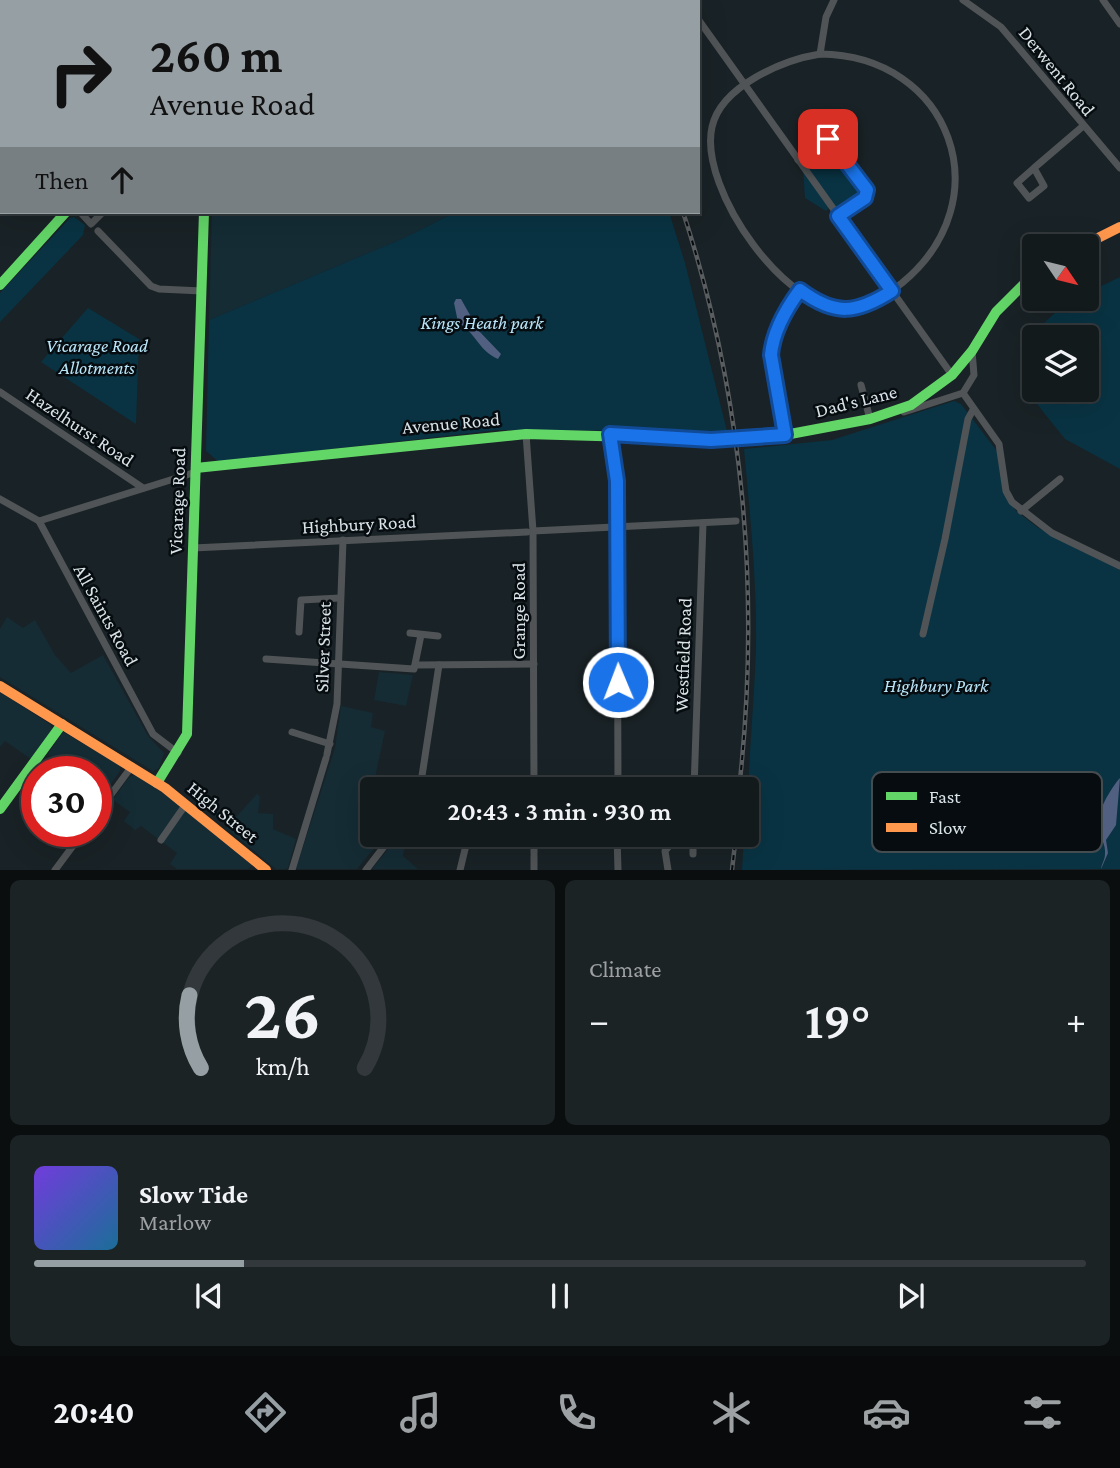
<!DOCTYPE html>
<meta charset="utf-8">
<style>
:root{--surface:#131a1c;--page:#1c2325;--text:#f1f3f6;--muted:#9da1a3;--line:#32383b;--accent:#969fa4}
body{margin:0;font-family:"Crimson Pro",serif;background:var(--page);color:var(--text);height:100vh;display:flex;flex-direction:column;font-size:26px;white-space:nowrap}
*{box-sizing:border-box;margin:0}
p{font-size:23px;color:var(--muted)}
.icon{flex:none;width:38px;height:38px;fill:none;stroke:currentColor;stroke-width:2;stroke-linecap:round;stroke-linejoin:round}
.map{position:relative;height:870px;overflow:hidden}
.sheet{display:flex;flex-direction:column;gap:10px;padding:10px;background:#0a0e0f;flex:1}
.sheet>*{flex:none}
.guide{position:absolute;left:0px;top:0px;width:700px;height:214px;box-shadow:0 7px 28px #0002,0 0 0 2px var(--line);background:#969fa4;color:#111;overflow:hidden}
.needle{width:46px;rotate:125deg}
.fabs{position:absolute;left:1022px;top:234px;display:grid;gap:14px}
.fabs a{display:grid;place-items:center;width:77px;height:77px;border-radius:7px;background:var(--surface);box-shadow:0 7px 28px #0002,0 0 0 2px var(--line);font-size:35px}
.speed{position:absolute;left:21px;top:756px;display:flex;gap:14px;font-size:35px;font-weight:700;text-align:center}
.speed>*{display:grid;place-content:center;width:91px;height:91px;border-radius:50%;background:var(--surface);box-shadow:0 7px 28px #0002,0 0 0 2px var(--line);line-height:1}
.speed .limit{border:10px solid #d22;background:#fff;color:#111}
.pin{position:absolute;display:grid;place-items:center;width:60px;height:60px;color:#fff;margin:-30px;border-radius:14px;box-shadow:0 4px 10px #0006}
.me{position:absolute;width:77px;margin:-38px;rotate:359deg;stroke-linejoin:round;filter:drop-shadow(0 0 5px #0008)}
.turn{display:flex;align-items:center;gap:24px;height:147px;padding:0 35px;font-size:32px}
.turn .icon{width:91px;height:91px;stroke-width:2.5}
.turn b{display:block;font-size:49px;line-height:60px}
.then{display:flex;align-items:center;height:66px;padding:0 35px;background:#0003;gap:14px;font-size:26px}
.big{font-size:52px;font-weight:600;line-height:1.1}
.sheet .tile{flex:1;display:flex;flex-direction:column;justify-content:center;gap:10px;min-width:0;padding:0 24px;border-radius:10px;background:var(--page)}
.sheet .dial{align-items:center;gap:0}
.dial svg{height:182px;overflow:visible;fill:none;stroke:var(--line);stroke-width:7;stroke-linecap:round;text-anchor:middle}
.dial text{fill:var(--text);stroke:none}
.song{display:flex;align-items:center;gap:21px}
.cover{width:84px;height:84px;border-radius:10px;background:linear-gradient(135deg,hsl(260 70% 55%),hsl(200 70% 35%))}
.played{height:7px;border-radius:4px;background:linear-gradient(90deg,var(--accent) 20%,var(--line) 20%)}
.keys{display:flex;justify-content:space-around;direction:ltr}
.heat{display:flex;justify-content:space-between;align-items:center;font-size:38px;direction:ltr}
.sheet .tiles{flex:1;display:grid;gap:10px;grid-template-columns:1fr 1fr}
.tile:last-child{grid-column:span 2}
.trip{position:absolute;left:360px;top:777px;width:399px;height:70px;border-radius:7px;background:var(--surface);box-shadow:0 7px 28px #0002,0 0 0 2px var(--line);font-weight:600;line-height:70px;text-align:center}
.tab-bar{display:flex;height:112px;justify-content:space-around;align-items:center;background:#080a0b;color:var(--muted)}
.tab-bar .icon{width:49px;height:49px}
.tab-bar .selected{color:var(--accent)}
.tab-bar b{font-size:32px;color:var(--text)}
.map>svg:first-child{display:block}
.built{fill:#152c35}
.green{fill:#093343}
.water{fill:#515f80}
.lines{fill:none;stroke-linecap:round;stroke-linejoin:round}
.street{stroke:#505456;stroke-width:7}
.fast{stroke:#63d668;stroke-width:10}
.slow{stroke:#ff974d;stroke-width:10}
.rail-casing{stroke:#595d5f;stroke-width:4.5}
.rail{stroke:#060c0f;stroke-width:2;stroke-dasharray:5;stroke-linecap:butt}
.route-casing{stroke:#114b97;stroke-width:18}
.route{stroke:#1a73e8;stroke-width:12}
.labels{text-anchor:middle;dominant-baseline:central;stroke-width:5;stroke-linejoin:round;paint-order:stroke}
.street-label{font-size:19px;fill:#d9e3e8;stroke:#060c0f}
.park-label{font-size:19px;font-style:italic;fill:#bae6fa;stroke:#060c0f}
.key{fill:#060c0f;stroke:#454c50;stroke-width:2}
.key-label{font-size:19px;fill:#d9e3e8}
</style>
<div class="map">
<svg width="1120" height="870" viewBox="0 0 1120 870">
<rect width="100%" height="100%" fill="#192226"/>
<g class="built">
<polygon points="212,212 456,212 404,238 209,320"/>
<polygon points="7,617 23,628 35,620 55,655 71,673 103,655 148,736 164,753 159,768 153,771 0,677 0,629"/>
<polygon points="379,672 413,675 406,706 374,700"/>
<polygon points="0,692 51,725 52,729 31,759 5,741 0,747"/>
<polygon points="341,706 373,713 371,727 385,731 376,773 378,786 373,789 371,797 373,835 385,835 357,869 296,869 335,748"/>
<polygon points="63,732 120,765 120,771 96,805 96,772 73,772 48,754"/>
<polygon points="136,775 180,805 253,864 248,869 177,869 170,864 177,853 141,826 135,830 124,821 130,812 113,800 129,777"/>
<polygon points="257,794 260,797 258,813 273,814 273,829 296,839 288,868 285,869 276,869 226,828"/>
<polygon points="399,836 406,837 403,856 418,869 372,869"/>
</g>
<g class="green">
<polygon points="829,140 866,191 864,198 839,215 800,160"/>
<polygon points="803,169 830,207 826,211 805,198"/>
<polygon points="456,212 669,212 685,263 727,431 498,430 219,462 206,451 209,320 404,238"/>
<polygon points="74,217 85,225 83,235 0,322 0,293 70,218"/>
<path d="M1120,277V469L1065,439L1033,399L1035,390H1087V338L1034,339L1031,336C1047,321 1064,299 1087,299V293Z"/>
<polygon points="88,308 139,339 136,424 41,362"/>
<path d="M954,401L961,404L997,451L1005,495L1016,511L1037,527L1120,570V869L742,870L744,835H747C747,772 754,710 756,647C757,581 750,514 744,449L832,440Z"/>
<polygon points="200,788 223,818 221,821 188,794"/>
</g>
<g class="water">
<path d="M456,299H461L479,331L501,354L498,359C478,350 476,333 458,322L454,303Z"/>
<path d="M1120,778L1116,825L1106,840L1108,853L1101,869C1101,865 1105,860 1105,854C1106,844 1100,837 1097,828C1094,817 1112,786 1120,778Z"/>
</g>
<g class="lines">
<g class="street">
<polyline points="61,0 62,2"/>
<polyline points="166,0 178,2"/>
<polyline points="685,0 686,2"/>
<polyline points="963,0 1001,27 1120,168"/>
<polyline points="1103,0 1120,24"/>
<polyline points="698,19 952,375"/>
<path d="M820,54C951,55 1003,200 902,283C889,293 872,307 856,310C789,319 698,189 712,127C721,86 783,60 820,54Z"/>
<polyline points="820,54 826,17 834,0"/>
<polyline points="0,149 2,150"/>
<polyline points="798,160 828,139 832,141 867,190 865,198 838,216"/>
<polyline points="1034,168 1017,183 1029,198 1044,186 1034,168 1082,127"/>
<polyline points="80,212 91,224 103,212"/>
<polyline points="98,231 151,286 159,289 202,291"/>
<polyline points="861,385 870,419"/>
<polyline points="0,392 143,488"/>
<polyline points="963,393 999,444 1006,491 1012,502 1052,533 1120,566"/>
<polyline points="904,412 963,393 974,375 972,351"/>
<polyline points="526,434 533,531 534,789"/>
<polyline points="610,434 617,481 618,789"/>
<path d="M785,435C773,375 759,344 800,290"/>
<polyline points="0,499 39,521 153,734 178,753"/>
<polyline points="1021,511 1060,479"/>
<polyline points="39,521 196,472"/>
<polyline points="533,531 736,521"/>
<polyline points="193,548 527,532"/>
<polyline points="299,632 301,600 340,598"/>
<polyline points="410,633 438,636"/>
<polyline points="923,634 945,539 968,419 973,410"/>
<polyline points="266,659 414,669 421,635"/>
<polyline points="418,665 534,664"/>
<polyline points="292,732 330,744"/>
<polyline points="327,754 337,704 343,540"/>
<polyline points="420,789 439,665"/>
<polyline points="694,789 703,523"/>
<polyline points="96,815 132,766"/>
<path d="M448,835C513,842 581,854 644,835"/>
<polyline points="617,835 618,870"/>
<polyline points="161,840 186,804"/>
<polyline points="534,853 534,835"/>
<polyline points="693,854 693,835"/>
<polyline points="534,856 534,870"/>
<polyline points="55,870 84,831"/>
<polyline points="292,870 326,758"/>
<polyline points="366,870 393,835"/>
<polyline points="460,870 468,837"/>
<polyline points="668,870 665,851 678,835"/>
</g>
<g class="fast">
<polyline points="211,0 211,2"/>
<polyline points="0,285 66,212"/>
<polyline points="196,468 526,434 737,440 785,435 870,419 911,405 952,375 972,351 996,312 1034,274"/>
<polyline points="157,783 187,734 204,212"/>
<polyline points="0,809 62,724"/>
</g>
<g class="slow">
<polyline points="0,25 2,25"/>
<polyline points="1080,247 1120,227"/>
<polyline points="0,686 165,788 266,870"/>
</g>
<g class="rail-casing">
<g id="rail">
<polyline points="598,0 599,2"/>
<path d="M683,212C744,398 761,595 739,789"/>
<polyline points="732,870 736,835"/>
</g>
</g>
<use href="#rail" class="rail"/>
</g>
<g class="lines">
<g class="route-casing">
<path id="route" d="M618,682L617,481L610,434L711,440L785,435L771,355C773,331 786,309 800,290C835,316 856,314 892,291L838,216L865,198L867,190L828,139"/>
</g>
<use href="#route" class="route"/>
</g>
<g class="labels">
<g class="street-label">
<text transform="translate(1057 71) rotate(51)">Derwent Road</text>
<text transform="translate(856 401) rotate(-14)">Dad's Lane</text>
<text transform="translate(451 423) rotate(-5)">Avenue Road</text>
<text transform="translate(80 427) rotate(34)">Hazelhurst Road</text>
<text transform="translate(177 501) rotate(-88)">Vicarage Road</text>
<text transform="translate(359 524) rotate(-3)">Highbury Road</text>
<text transform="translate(518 611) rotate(-90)">Grange Road</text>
<text transform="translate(106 615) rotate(61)">All Saints Road</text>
<text transform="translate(323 647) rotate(-88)">Silver Street</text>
<text transform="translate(683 655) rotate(-88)">Westfield Road</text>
<text transform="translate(223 812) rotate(39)">High Street</text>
</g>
<g class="park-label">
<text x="482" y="322">Kings Heath park</text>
<text x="97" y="345">Vicarage Road<tspan x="97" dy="22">Allotments</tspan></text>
<text x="936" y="685">Highbury Park</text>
</g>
</g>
<rect x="872" y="772" width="230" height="80" rx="10" class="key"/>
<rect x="886" y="792" width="31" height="8" fill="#63d668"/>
<rect x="886" y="823" width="31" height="9" fill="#ff974d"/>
<g class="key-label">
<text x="929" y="803">Fast</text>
<text x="929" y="834">Slow</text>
</g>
</svg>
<div class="fabs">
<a><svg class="needle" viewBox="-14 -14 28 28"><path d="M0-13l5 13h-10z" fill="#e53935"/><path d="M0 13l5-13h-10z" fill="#9da1a3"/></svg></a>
<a><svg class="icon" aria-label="layers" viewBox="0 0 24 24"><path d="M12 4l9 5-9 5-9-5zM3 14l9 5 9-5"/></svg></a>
</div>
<div class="speed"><div class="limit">30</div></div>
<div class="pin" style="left:828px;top:139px;background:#d93025"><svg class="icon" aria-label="arrive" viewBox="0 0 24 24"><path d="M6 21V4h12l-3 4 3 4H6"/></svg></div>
<svg class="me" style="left:618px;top:682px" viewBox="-20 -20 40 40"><circle r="17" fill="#1a73e8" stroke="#fff" stroke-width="3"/><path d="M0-11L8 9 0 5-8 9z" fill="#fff"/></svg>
<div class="trip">20:43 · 3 min · 930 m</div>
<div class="guide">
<div class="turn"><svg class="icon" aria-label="right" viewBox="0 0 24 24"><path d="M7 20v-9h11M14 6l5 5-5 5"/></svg><div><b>260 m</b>Avenue Road</div></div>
<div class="then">Then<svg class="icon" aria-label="ahead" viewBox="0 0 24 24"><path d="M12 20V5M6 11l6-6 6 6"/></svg></div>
</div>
</div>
<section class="sheet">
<div class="tiles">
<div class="tile dial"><svg viewBox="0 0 100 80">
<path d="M14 69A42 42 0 1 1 86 69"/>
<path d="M14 69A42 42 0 0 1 9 37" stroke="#969fa4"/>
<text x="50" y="56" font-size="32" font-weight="700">26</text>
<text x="50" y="72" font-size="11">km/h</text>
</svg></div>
<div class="tile"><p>Climate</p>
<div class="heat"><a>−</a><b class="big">19°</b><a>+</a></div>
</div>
<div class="tile">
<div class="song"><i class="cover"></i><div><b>Slow Tide</b><p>Marlow</p></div></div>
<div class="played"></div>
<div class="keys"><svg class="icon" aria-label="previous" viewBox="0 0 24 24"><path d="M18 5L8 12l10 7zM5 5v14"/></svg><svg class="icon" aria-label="pause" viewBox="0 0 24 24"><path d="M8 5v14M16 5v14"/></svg><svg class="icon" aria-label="next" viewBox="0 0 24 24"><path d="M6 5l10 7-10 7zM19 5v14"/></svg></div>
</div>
</div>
</section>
<nav class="tab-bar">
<b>20:40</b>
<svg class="icon selected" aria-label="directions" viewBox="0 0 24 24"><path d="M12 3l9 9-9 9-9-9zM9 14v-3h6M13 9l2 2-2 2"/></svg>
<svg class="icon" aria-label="music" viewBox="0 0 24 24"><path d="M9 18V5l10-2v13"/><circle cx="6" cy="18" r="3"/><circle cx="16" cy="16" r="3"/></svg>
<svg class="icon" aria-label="phone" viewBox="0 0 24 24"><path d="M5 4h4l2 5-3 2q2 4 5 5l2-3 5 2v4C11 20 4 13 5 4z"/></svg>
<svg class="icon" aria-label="climate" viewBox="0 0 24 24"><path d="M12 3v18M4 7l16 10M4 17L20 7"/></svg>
<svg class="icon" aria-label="car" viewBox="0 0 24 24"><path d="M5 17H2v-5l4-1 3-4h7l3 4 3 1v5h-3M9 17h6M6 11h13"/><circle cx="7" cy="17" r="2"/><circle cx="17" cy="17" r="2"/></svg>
<svg class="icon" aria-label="filters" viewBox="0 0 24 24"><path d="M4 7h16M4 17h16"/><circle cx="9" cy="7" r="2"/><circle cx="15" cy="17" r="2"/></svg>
</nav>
